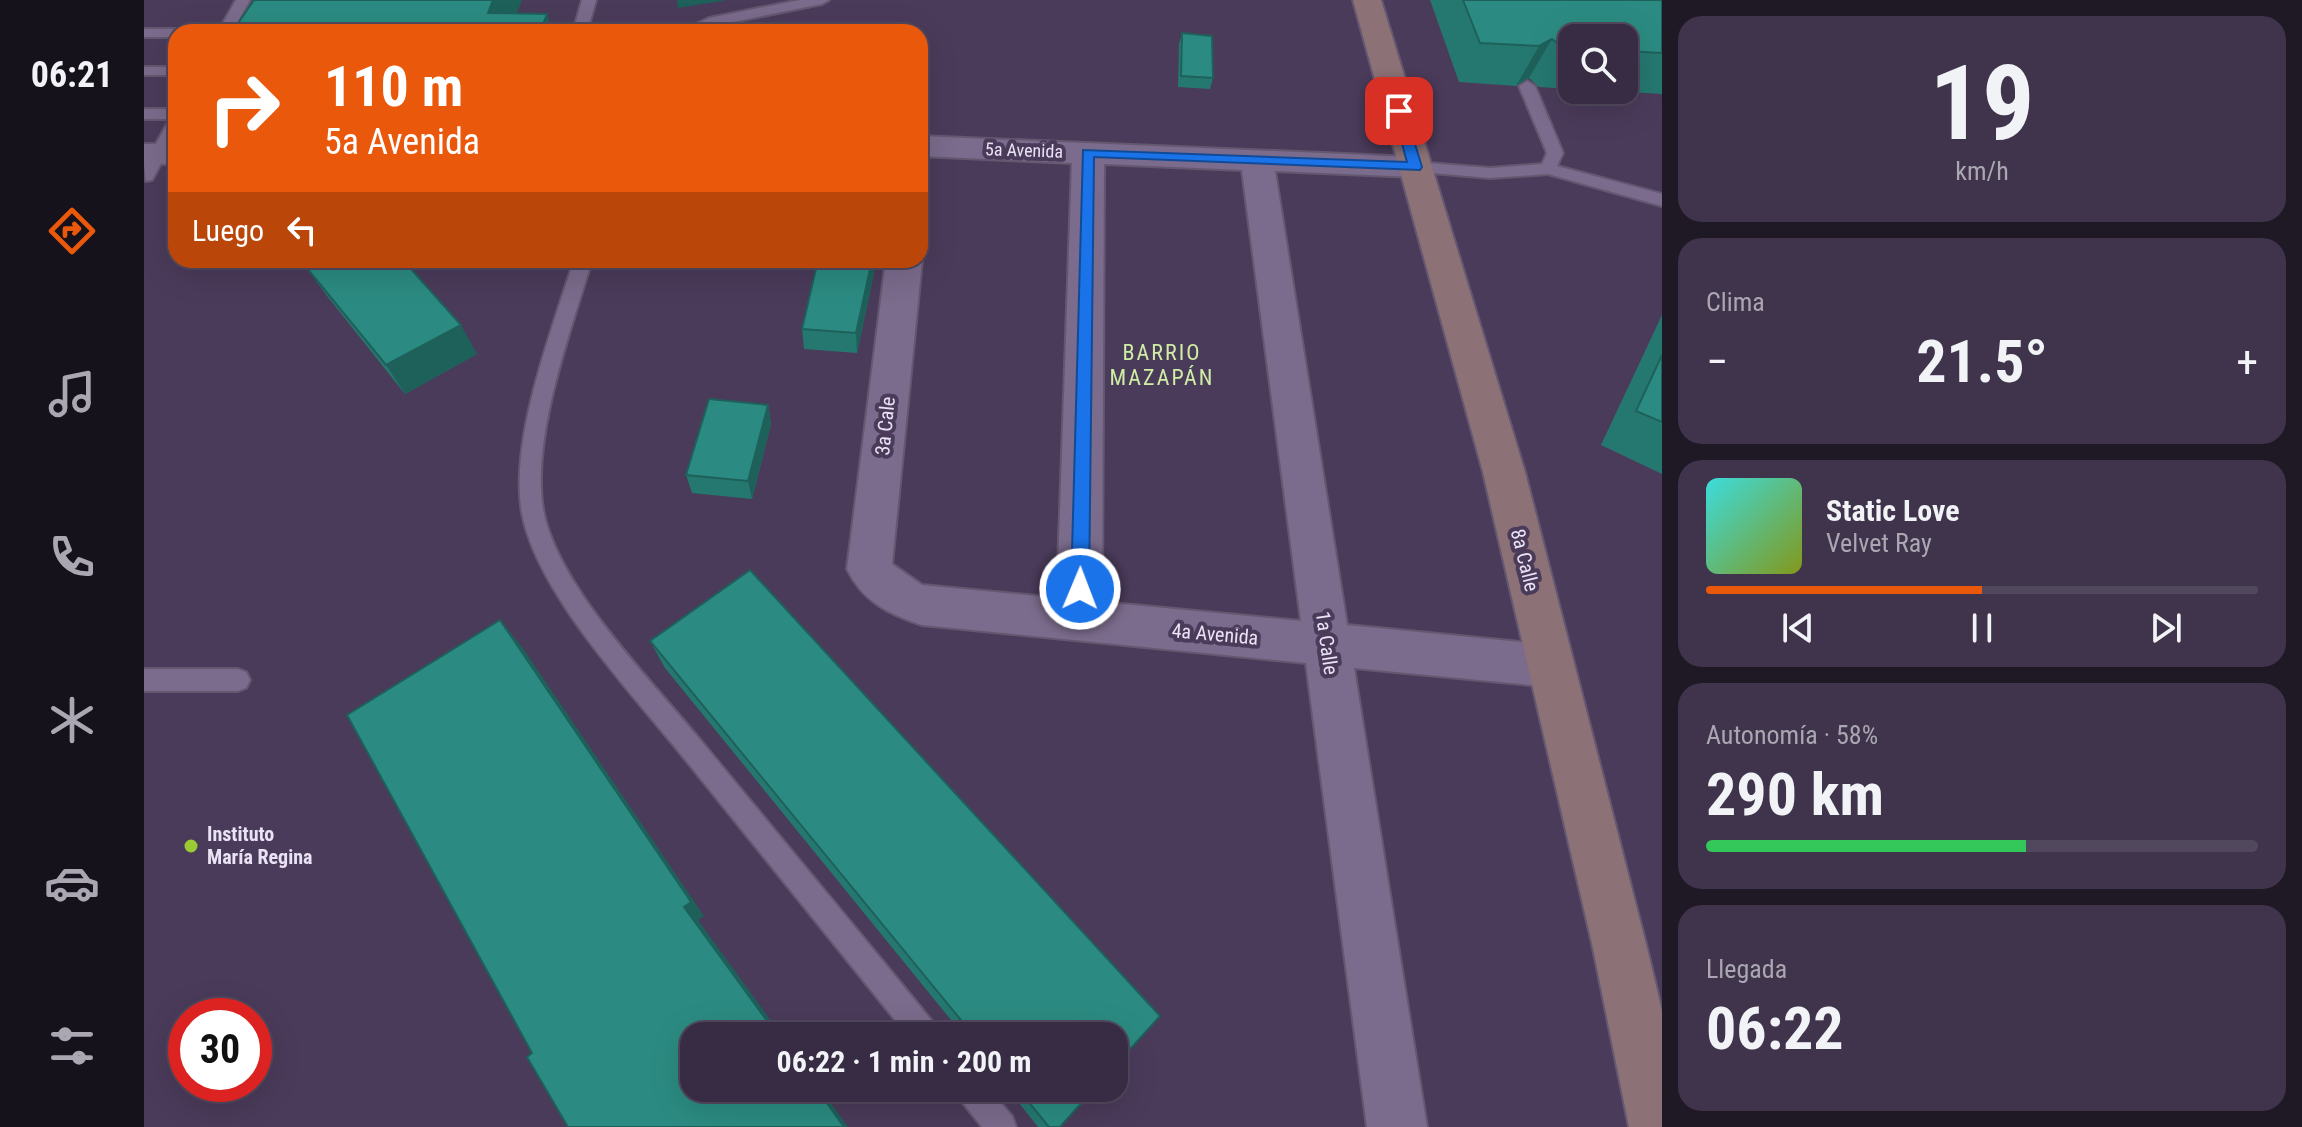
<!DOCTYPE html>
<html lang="es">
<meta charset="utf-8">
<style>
:root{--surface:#382c44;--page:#3f344b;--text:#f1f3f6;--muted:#aba7b2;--line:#52485d;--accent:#ea580c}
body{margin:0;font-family:"Roboto Condensed",sans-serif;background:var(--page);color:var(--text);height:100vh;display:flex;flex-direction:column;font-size:30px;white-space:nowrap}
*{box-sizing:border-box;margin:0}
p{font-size:26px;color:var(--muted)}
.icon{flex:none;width:44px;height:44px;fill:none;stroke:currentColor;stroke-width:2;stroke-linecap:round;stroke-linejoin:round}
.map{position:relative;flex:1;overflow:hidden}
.sheet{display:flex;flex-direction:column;gap:16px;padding:16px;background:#1f1825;width:640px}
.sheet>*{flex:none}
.hud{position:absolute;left:24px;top:24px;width:760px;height:244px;border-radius:24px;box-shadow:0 8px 32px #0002,0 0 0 2px var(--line);background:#ea580c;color:#fff;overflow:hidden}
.buttons{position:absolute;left:1414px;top:24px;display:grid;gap:16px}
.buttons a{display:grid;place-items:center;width:80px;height:80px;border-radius:16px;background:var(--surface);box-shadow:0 8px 32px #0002,0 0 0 2px var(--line);font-size:40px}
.speed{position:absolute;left:24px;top:998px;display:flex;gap:16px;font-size:40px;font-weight:700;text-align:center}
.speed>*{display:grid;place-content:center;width:104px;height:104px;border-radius:50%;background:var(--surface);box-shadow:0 8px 32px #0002,0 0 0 2px var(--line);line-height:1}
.speed .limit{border:12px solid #d22;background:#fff;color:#111}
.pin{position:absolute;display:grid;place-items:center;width:68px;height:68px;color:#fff;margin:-34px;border-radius:16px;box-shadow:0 4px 12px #0006}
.me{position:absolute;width:88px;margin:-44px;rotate:1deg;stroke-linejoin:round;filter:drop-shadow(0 0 6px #0008)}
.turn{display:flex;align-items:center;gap:28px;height:168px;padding:0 24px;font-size:36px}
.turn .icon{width:104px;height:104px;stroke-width:2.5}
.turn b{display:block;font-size:56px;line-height:68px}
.then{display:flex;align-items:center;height:76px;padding:0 24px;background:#0003;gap:16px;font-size:30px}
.big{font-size:60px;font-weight:700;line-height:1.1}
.sheet .tile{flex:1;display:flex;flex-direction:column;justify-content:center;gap:12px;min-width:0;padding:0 28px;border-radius:24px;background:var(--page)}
.sheet .dial{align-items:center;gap:0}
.dial b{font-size:104px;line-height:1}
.song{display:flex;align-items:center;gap:24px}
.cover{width:96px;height:96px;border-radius:12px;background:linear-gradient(135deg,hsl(180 70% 55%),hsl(70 70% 35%))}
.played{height:8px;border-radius:4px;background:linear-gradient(90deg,var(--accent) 50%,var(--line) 50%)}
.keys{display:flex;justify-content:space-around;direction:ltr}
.heat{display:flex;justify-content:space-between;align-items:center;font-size:44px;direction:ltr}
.charge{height:12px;border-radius:6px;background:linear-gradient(90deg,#34c759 58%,var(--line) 0)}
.trip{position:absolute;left:536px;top:1022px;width:448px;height:80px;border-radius:24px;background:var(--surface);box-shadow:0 8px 32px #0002,0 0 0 2px var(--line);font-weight:700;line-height:80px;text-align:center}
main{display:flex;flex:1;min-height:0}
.menu{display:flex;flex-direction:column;width:144px;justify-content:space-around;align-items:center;background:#16121b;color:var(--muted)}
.menu .icon{width:56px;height:56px}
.menu .current{color:var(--accent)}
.menu b{font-size:36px;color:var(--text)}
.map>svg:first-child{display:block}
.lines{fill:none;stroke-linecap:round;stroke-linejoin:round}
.lane-casing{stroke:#645871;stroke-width:4}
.street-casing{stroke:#645871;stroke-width:4}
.secondary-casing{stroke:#645871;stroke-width:4}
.lane{fill:#7b6b8c;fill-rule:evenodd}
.street{fill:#7b6b8c;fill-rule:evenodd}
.secondary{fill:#8c7176;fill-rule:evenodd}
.wall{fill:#257870}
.shaded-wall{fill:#1e615b}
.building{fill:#2b8b82;stroke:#1e615b;stroke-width:2}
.route{fill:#1a73e8;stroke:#114b97;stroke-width:2}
.poi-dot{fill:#9bcb34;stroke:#4a3b5a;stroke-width:3}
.labels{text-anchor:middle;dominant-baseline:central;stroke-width:8;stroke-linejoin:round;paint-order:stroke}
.far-street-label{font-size:18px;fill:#eae2f5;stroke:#4a3b5a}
.street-label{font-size:20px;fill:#eae2f5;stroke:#4a3b5a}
.poi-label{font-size:20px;font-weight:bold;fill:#eae2f5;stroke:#4a3b5a;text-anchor:start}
.neighbourhood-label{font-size:22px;letter-spacing:2px;fill:#cfeda4;stroke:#4a3b5a}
</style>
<main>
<nav class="menu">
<b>06:21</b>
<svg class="icon current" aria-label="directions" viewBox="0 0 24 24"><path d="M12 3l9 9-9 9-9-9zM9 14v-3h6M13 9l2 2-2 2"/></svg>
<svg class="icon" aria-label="music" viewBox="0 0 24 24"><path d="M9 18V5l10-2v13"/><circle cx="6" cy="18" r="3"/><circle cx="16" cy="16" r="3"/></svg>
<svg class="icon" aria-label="phone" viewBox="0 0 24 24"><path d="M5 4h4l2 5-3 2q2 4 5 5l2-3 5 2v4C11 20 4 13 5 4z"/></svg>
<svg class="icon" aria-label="climate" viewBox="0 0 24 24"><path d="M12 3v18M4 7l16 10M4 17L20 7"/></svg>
<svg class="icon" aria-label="car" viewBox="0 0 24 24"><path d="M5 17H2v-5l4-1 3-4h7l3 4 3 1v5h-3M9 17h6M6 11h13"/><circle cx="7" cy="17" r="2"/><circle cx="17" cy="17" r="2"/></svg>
<svg class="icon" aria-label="filters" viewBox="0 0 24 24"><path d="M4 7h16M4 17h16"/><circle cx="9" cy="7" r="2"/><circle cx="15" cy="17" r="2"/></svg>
</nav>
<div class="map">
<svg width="1518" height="1127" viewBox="0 0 1518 1127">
<rect width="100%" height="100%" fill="#4a3b5a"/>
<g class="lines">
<g class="lane-casing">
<g id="lane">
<polygon points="92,0 106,0 88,32 74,32"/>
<polygon points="438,0 452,0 443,32 429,32"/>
<polygon points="656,0 685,0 678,4 574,25 555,32 535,32 565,18"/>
<polygon points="0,29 32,29 39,32 32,32 32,37 0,37"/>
<rect x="0" y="67" width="32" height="8"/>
<polygon points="1383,81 1391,86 1419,153 1413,166 1518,194 1518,206 1404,174 1346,178 1265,171 1265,163 1271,162 1346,168 1398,164 1403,153 1375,86"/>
<polygon points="0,109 32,109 32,136 8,180 2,181 0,165 26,119 0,119"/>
<path d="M430,260H448C427,330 385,442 400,514C416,588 505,678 553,736C633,833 713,929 792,1026L796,1036H764C689,943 615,851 540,758C489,694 393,594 378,513C365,440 408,330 430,260Z"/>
<polygon points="0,669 94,669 102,672 106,680 102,688 94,691 0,691"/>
<polygon points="810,1088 844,1088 868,1116 872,1127 838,1127 815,1098"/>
</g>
</g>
<g class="street-casing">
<g id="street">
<path d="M776,136L1271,157L1283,160L1287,167L1283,174L1271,177L1131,171L1203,625L1407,645L1424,651L1430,666L1424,681L1407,687L1210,668L1283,1127H1223L1162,663L778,625C745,614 719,602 703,569L742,260H776V257L778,260L748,564L778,585L913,598L928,163L776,156ZM960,164L1098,170L1157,621L958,602Z"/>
<rect x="0" y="144" width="32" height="20"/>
</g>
</g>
<g class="secondary-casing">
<polygon id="secondary" points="1209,0 1237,0 1381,472 1503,948 1518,1011 1518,1127 1485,1127 1449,948 1339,472"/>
</g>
<use href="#lane" class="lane"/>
<use href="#street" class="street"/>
<use href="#secondary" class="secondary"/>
</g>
<g class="wall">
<polygon points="1286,0 1518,0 1518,94 1449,90 1480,90 1480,38 1428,38 1428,89 1395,87 1385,78 1372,86 1315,82"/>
<polygon points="1038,33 1069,78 1066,89 1034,87 1035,44"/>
<polygon points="674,260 729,260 730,273 713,353 660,349 658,329"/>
<polygon points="162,267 333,354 261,394 183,296"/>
<polygon points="1518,315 1518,474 1457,445"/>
<polygon points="624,405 627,424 608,499 548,493 542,475"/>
<polygon points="506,641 970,1036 820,1036 521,668"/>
<polygon points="863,1088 951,1088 916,1127 894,1127"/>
</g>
<g class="shaded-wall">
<polygon points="349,0 378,0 366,32 344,13"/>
<polygon points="533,0 583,0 534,8"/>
<polygon points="403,14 409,32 396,32"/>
<polygon points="1408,39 1385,78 1372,86 1395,46"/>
<polygon points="728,260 729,260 730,273 713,353 712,333"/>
<polygon points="317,325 333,354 261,394 242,365"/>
<polygon points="624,405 627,424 608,499 604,481"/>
<polygon points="356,620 378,647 560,916 554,920 638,1036 634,1036 540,907"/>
<polygon points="672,1088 676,1088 704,1127 700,1127"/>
</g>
<g class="building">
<polygon points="110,0 349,0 344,13 403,14 396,32 88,32"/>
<polygon points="1319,0 1518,0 1518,53 1480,51 1480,38 1428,38 1428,48 1419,48 1408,39 1395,46 1336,43"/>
<polygon points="1038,33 1068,36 1069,78 1037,76"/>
<polygon points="176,260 259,260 317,325 242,365 162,267"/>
<polygon points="674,260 728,260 712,333 658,329"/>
<polygon points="1518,355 1518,422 1492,411"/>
<polygon points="565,399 624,405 604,481 542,475"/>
<polygon points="606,570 1016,1016 970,1067 970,1036 830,1036 506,641"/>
<polygon points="356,620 547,902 540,907 634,1036 550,1036 550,1088 672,1088 700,1127 424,1127 383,1057 388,1053 203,715"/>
<polygon points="873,1088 951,1088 916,1127 905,1127"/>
</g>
<polygon class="route" points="1250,108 1261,111 1278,167 1276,170 950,157 945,589 942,595 929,595 927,589 939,150 1263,162 1249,111"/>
<circle class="poi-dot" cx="47" cy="846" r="8"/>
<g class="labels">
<g class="far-street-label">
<text transform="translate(880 150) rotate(2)">5a Avenida</text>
</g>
<g class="street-label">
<text transform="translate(741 426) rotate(-84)">3a Cale</text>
<text transform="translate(1381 560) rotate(76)">8a Calle</text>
<text transform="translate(1071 634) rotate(5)">4a Avenida</text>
<text transform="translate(1183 643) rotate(82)">1a Calle</text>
</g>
<g class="poi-label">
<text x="63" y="834">Instituto<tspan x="63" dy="23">María Regina</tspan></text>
</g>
<g class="neighbourhood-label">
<text x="1018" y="352">BARRIO<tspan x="1018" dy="25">MAZAPÁN</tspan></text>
</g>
</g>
</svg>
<div class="buttons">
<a><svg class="icon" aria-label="search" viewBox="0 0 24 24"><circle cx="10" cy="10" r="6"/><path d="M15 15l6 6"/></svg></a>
</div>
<div class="speed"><div class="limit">30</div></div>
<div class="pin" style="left:1255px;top:111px;background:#d93025"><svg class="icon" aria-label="arrive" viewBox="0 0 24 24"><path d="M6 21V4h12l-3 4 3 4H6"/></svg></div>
<svg class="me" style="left:936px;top:589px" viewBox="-20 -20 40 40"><circle r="17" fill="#1a73e8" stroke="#fff" stroke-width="3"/><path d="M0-11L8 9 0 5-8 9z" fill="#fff"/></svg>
<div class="trip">06:22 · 1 min · 200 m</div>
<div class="hud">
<div class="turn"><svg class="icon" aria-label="right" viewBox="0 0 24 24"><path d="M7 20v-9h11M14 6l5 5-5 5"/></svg><div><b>110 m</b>5a Avenida</div></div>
<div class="then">Luego<svg class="icon" aria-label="left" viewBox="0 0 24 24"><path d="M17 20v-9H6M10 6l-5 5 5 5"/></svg></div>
</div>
</div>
<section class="sheet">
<div class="tile dial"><b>19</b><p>km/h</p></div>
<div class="tile"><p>Clima</p>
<div class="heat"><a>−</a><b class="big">21.5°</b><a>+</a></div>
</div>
<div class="tile">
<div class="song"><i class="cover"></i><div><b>Static Love</b><p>Velvet Ray</p></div></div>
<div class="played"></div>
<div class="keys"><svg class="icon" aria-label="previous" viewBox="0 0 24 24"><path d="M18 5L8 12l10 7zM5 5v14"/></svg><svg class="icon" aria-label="pause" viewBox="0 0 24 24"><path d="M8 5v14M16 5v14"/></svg><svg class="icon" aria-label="next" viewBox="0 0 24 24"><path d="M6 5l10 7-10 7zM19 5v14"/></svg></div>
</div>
<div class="tile"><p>Autonomía · 58%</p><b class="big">290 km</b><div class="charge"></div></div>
<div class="tile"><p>Llegada</p><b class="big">06:22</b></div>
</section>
</main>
